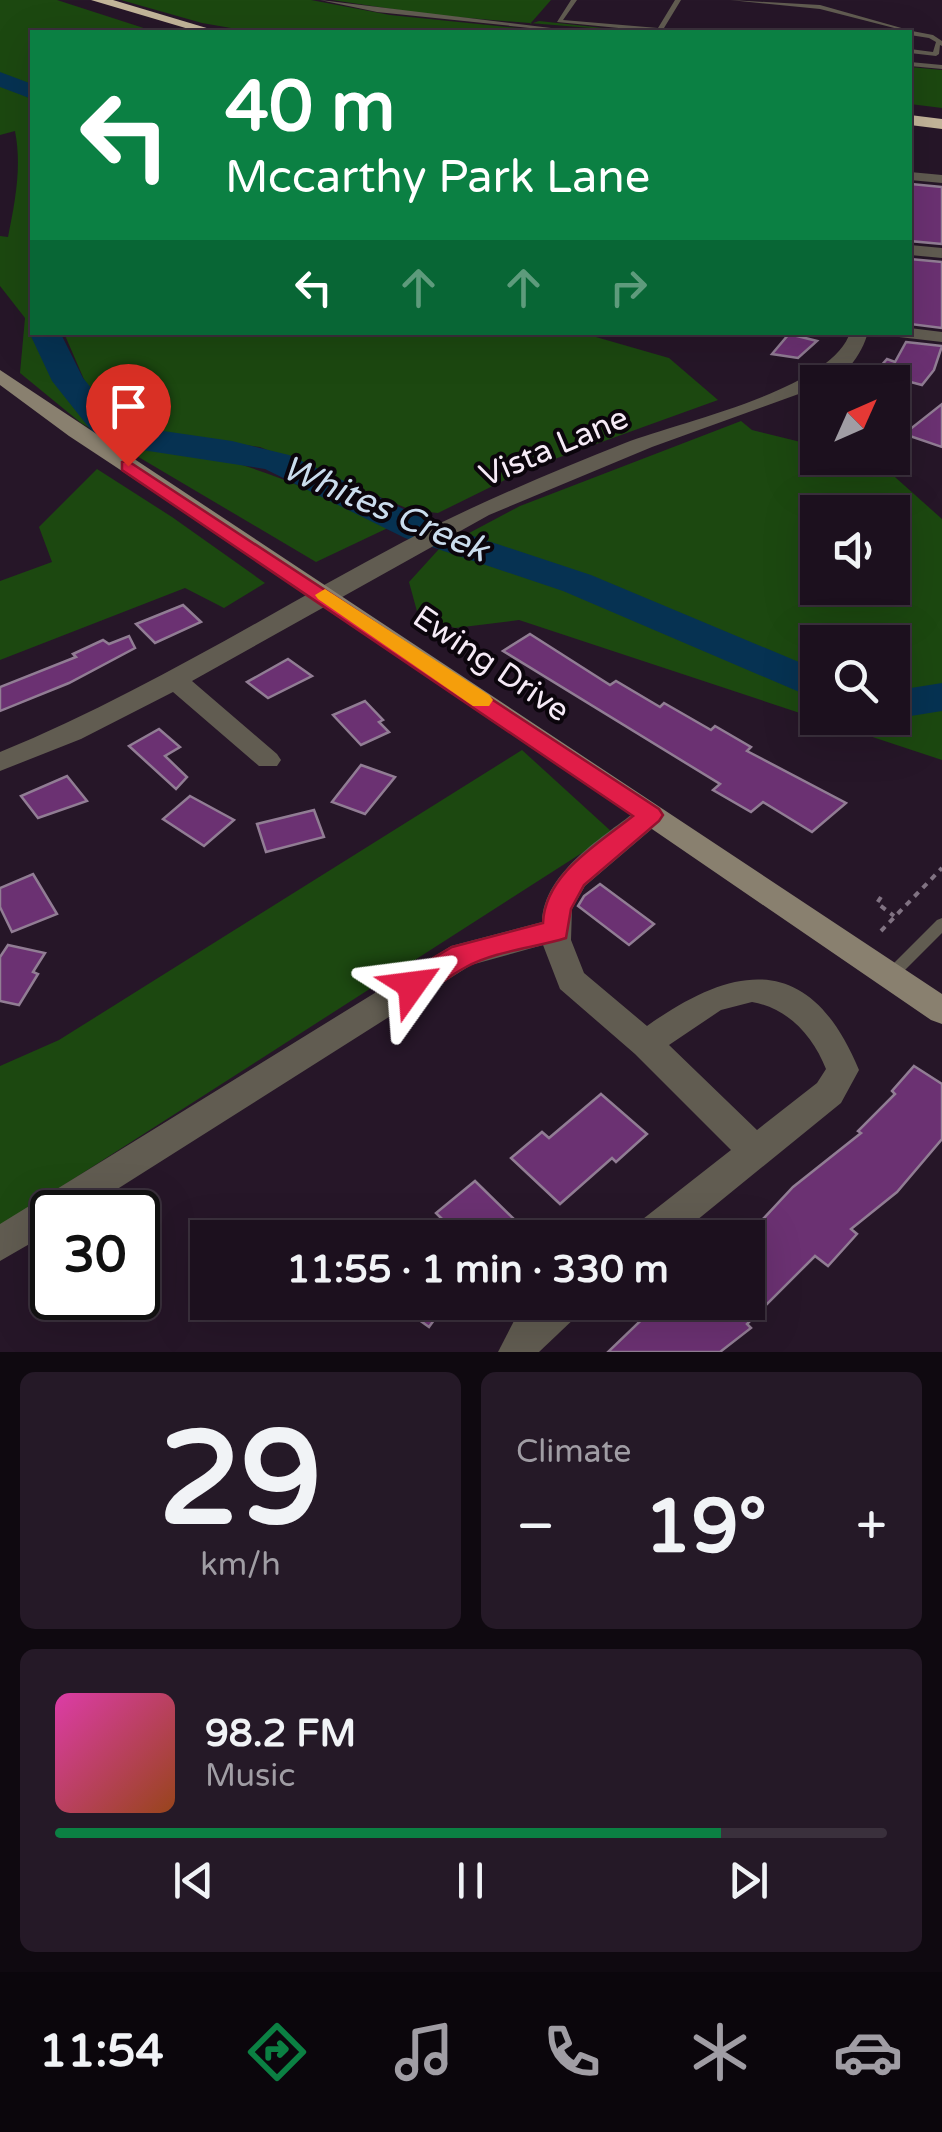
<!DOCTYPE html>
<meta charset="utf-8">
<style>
:root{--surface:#1c101e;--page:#251927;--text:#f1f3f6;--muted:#a09da4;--line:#3a303c;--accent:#0b8043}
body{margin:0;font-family:"Varela Round",sans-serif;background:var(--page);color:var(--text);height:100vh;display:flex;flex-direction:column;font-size:38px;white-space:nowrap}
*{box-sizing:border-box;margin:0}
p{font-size:32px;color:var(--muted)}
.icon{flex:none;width:55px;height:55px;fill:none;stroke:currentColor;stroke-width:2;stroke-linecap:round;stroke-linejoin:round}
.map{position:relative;height:1352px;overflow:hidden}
.sheet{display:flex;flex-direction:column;gap:20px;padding:20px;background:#0f0910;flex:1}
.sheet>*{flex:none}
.top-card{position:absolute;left:30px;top:30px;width:882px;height:305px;border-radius:0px;box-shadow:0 10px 40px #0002,0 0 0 2px var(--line);background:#0b8043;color:#fff;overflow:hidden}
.needle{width:65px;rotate:45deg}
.fabs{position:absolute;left:800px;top:365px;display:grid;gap:20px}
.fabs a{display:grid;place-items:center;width:110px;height:110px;border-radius:0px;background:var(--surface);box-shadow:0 10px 40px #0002,0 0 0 2px var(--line);font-size:50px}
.speed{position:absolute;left:30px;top:1190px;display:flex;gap:20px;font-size:50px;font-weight:700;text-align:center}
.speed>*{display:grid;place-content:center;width:130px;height:130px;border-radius:50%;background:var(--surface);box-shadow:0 10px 40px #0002,0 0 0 2px var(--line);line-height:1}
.speed .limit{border:5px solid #111;border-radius:15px;background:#fff;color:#111}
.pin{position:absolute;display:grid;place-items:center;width:85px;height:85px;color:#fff;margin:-102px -42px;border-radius:50% 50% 50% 0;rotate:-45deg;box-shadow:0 0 10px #0007}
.pin .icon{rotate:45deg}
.me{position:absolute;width:110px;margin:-55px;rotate:59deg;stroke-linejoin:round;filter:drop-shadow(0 0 8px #0008)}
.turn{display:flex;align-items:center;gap:35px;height:210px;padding:0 30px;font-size:45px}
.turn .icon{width:130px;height:130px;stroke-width:2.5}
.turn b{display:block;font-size:70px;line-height:85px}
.lanes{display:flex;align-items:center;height:95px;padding:0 30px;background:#0003;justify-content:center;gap:50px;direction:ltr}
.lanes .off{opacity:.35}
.big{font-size:75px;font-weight:800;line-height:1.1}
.sheet .tile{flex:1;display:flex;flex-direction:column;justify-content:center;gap:15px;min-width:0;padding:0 35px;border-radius:15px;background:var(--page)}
.sheet .dial{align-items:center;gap:0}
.dial b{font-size:130px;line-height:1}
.song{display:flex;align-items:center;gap:30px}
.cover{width:120px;height:120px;border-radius:15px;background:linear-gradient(135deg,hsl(320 70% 55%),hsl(20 70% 35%))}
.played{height:10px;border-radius:5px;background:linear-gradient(90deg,var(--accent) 80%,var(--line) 80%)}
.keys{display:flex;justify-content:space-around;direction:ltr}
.heat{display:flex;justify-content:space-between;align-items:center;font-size:55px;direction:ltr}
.sheet .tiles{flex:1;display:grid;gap:20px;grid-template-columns:1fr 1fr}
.tile:last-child{grid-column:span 2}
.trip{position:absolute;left:190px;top:1220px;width:575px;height:100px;border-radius:0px;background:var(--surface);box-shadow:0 10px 40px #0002,0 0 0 2px var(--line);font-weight:800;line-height:100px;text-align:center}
.tabs{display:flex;height:160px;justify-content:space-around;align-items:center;background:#0b060c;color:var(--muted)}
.tabs .icon{width:70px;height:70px}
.tabs .active{color:var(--accent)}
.tabs b{font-size:45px;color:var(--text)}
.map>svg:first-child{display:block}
.green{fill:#1c4810;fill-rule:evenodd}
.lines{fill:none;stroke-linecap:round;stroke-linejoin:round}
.river{fill:#063252;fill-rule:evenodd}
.building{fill:#6b3172;stroke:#917d94;stroke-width:2.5}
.path{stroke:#807282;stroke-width:4;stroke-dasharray:6 6;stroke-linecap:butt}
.lane{fill:#615c51;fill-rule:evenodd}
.street{fill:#615c51;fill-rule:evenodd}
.secondary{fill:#89806f;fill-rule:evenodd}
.highway{fill:#c3b59a;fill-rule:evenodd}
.route{fill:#e11d48;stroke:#92132f;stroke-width:2.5}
.slow{fill:#f59e0b}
.labels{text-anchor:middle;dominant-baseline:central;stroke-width:8;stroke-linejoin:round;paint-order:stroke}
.street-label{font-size:32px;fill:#f5eaf6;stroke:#0b050c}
.water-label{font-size:35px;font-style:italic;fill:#cadced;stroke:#0b050c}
</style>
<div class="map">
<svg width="942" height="1352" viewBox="0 0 942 1352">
<rect width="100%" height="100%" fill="#261628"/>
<g class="green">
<polygon points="0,0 57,0 156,32 32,32 32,89 0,77"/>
<polygon points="121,0 311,0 390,15 558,32 254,32 202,23"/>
<polygon points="332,0 551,0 530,24 539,21 640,32 432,15"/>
<polygon points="910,67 942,70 942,108 910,104"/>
<path d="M0,85L32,99L29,307L32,332L36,333C45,364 59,394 84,418C117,449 165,444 207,455C271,471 332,499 392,526L316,562L81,423L20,373L25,318L0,286V236L8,237C15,202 22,167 15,131L0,135Z"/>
<polygon points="64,333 582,333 669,358 718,400 527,469 438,513 411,510 260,447 153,432 89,391"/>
<path d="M741,421L752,430L817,446L818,458L877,461L942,519V760L519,620L455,628L418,615L409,582L439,549L520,506ZM818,512H892V588H818ZM818,642H892V718H818Z"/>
<polygon points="97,469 172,517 265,583 224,608 185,588 0,660 0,581 52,562 39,527"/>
<polygon points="522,750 613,833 0,1226 0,1066 59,1040"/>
</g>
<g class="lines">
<g class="river">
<polygon points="0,72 32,84 32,99 0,87"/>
<polygon points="32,326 32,332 60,332 83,378 122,425 232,441 289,455 431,522 591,575 818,670 818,700 563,591 405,538 265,469 142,450 98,439 52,381 29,332"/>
<polygon points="942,683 942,711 892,719 885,718 892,718 892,691"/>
</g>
</g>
<g class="building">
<polygon points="911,184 942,187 942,244 910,241"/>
<polygon points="910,259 942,262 942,328 910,324"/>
<polygon points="789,334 817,341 798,358 772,354"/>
<polygon points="906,342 942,346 934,370 922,385 907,381 892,391 892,382 867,382 887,359 895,362"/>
<polygon points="942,404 942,447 904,434"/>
<polygon points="183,605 201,622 155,643 136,624"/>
<polygon points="530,634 610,685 616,681 660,707 664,703 711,730 715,726 751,747 747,751 846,803 812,832 763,802 751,812 713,790 720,784 503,651"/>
<polygon points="129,636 135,648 69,683 0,711 0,687 76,657 73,654 103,640 109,644"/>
<polygon points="288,659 312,676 268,698 247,682"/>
<polygon points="365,701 383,720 379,722 389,732 361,745 333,715"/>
<polygon points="159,729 180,747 165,756 187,777 176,789 129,746"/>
<polygon points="361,765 395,777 365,814 332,802"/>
<polygon points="67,776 87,801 38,818 21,796"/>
<polygon points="190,796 234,820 204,846 163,819"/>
<polygon points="314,810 324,837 266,852 257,824"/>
<polygon points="33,874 57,914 12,932 0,907 0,888"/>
<polygon points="600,884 654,924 629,945 578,906 584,896"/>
<polygon points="8,945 45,953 33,972 38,974 19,1005 0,1001 0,957"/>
<polygon points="914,1066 942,1084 942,1139 897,1192 851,1229 857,1234 828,1266 815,1256 747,1324 751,1328 720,1352 608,1352 660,1302 748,1302 748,1235 793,1187 861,1133 858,1131 895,1094 892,1091"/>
<polygon points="601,1094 647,1134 616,1162 612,1158 560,1204 511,1158 542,1132 549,1138"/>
<polygon points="475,1181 519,1224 503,1238 461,1238 436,1213"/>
<polygon points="394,1302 447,1302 429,1327"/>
</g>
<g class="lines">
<g class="path">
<polyline points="881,897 877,903 894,916"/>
<polyline points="881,931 942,868"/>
</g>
<g class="lane">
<polygon points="320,0 584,32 569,32 377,12"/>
<polygon points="571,0 577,0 563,20 658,28 675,0 681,0 664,28 693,32 660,32 557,22"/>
<polygon points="730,0 820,5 912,31 933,35 942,41 942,46 940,45 939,54 936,56 910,53 910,49 933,52 936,42 929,38 910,35 910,32 820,9"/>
<polygon points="910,62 942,65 942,69 910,66"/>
<polygon points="942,918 942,933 896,979 891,981 886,979 883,975 886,971 937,920"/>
</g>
<g class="street">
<polygon points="910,172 942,175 942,183 910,180"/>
<polygon points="910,245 942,248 942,258 910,255"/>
<polygon points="910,328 942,332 942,342 899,337 890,332 910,332"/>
<path d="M850,332H868C862,355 843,382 818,382V387L652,447L489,515L192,681L277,754L281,760L277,766H259L173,692L81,739L0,771V752C142,694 269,613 403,542C475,504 550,473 625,443C679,422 834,389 850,332Z"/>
<path d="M650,805L660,808L664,815L660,822L585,886L572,909L571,940L584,973L647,1026C738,961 811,954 859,1070L841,1103L675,1238H629L634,1226L731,1150L635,1054L560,989L543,945L471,965L81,1212H52V1231L0,1261V1224L451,946L542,922C544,871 604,837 640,808ZM752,1002C788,1008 813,1036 826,1069L817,1083L757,1130L669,1045L721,1010Z"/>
<polygon points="535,1302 584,1302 578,1315 539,1352 498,1352 515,1319"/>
</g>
<polygon class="secondary" points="0,370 942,994 942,1024 931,1020 319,601 69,436 0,385"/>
<g class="highway">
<polygon points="91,0 113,0 220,32 199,32"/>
<polygon points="910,115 942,119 942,129 910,125"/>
</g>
</g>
<path class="route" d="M128,461L659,809L663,815L659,821L584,885L571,909L566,938C534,948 495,951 466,967C446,977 424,1000 401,993L397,985L401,977L452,947L543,923C545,874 598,844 633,816L122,470V462Z"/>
<polygon class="slow" points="325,589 489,695 493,700 489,706 473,706 318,599 315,595"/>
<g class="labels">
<g class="street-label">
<text transform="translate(554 447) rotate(-23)">Vista Lane</text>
<text transform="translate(491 664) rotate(34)">Ewing Drive</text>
</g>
<g class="water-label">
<text transform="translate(385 509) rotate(23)">Whites Creek</text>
</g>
</g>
</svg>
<div class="fabs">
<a><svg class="needle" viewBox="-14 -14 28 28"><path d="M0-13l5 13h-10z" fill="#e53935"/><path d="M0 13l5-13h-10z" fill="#a09da4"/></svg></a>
<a><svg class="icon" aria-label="sound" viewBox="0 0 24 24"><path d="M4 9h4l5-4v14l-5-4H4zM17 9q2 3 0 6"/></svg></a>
<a><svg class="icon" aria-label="search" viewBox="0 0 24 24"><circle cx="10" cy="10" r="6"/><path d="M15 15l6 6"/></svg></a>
</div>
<div class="speed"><div class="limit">30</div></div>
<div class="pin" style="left:128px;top:466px;background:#d93025"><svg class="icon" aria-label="arrive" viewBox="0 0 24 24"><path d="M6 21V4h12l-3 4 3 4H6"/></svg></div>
<svg class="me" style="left:412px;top:985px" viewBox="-20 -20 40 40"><path d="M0-17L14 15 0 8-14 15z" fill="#e11d48" stroke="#fff" stroke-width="4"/></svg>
<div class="trip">11:55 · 1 min · 330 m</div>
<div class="top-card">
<div class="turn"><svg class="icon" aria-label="left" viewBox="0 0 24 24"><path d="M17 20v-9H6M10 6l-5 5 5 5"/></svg><div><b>40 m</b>Mccarthy Park Lane</div></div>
<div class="lanes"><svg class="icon" aria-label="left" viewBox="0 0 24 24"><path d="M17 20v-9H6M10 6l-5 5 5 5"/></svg><svg class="icon off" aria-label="ahead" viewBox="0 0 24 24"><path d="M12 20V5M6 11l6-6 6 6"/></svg><svg class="icon off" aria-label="ahead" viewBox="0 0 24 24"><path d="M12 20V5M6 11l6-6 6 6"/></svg><svg class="icon off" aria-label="right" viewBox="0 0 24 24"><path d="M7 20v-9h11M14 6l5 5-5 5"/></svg></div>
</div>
</div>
<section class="sheet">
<div class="tiles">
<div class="tile dial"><b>29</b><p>km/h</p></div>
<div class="tile"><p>Climate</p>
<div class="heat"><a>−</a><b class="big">19°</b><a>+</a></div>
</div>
<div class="tile">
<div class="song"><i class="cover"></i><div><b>98.2 FM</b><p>Music</p></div></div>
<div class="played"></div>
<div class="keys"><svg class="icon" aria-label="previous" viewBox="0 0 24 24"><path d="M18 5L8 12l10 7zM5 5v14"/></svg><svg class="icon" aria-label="pause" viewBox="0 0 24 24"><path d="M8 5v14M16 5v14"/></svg><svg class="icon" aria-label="next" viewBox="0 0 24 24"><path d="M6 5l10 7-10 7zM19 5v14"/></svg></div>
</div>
</div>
</section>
<nav class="tabs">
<b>11:54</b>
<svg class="icon active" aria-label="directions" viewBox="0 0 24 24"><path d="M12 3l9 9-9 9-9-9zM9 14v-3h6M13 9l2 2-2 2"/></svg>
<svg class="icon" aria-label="music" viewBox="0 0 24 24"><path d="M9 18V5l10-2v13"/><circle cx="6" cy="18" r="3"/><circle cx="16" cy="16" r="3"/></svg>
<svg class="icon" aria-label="phone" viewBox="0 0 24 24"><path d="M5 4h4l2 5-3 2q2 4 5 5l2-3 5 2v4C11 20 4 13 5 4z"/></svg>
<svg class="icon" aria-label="climate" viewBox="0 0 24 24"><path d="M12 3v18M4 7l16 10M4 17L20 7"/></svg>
<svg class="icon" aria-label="car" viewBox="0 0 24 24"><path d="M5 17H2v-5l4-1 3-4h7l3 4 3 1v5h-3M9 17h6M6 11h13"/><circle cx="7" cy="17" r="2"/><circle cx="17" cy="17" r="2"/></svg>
</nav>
